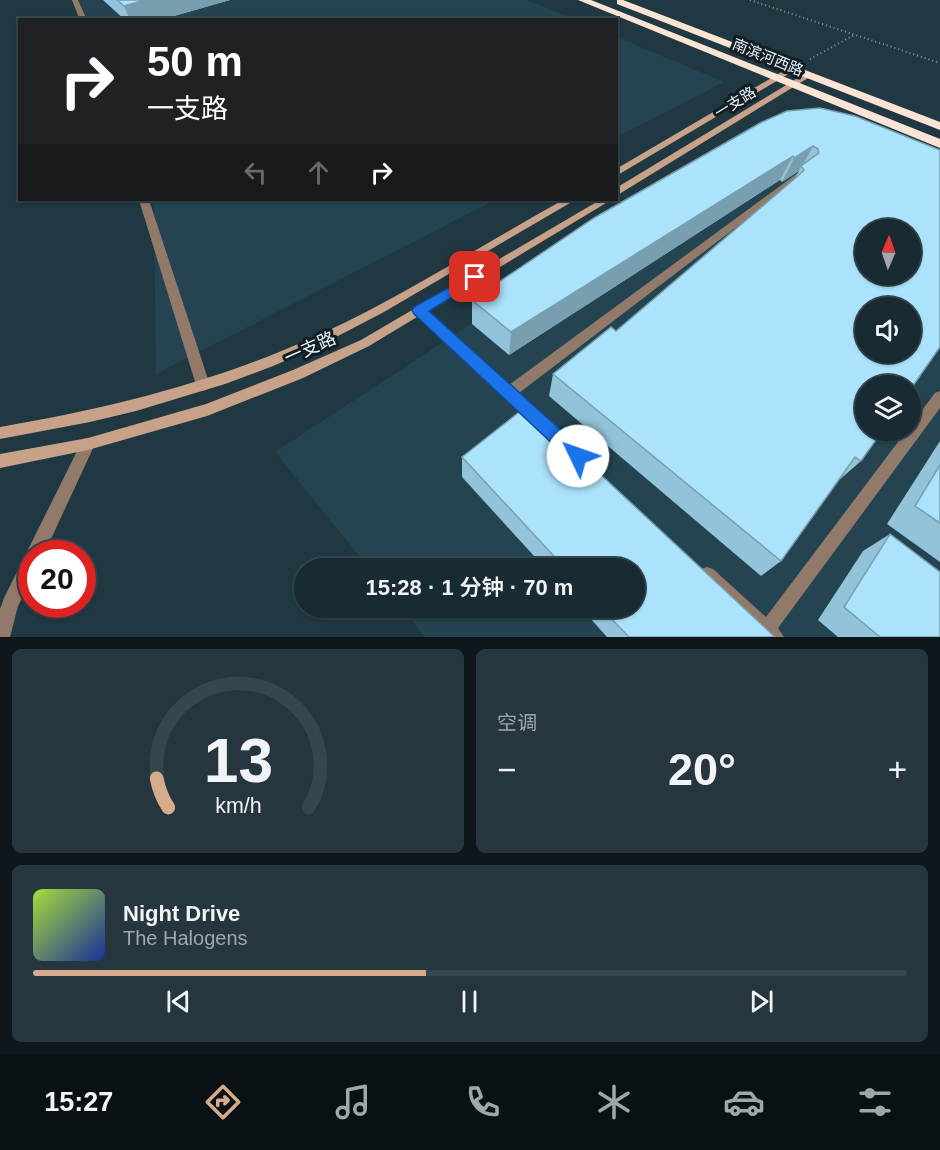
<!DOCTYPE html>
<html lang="zh">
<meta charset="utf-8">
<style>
:root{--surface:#182a32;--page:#25363e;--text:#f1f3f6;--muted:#9fa7ac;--line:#36464d;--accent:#d6ab8b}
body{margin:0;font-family:Arial,"Noto Sans SC",sans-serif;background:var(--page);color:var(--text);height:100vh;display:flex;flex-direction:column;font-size:22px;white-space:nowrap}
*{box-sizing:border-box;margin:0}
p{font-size:20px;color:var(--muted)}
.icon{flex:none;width:33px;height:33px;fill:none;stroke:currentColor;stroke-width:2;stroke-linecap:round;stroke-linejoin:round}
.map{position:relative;height:637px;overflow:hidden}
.side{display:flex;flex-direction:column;gap:12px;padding:12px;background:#0d171c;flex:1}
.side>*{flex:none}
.banner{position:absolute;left:18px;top:18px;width:600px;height:183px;border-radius:0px;box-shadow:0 2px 4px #0004,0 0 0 2px var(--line);background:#202124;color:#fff;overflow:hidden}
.needle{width:39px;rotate:2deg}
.buttons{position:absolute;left:855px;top:219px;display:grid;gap:12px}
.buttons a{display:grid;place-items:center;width:66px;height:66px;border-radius:50%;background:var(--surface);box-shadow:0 2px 4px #0004,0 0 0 2px var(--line);font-size:30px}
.speed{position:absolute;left:18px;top:540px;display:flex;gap:12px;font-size:30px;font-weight:700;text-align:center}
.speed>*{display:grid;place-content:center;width:78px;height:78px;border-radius:50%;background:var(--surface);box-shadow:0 2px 4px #0004,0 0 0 2px var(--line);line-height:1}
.speed .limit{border:9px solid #d22;background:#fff;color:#111}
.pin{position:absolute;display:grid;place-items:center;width:51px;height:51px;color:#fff;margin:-26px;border-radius:12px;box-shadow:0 3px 9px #0006}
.me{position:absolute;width:66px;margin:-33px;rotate:312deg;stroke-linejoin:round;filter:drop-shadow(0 0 4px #0008)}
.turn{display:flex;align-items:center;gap:21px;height:126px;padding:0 30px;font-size:27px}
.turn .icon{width:78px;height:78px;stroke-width:2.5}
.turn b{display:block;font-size:42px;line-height:51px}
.lanes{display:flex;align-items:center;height:57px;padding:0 30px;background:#0003;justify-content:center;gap:30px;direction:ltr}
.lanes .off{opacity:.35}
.big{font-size:45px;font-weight:600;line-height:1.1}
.side .tile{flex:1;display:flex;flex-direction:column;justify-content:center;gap:9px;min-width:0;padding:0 21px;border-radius:9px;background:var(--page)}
.side .dial{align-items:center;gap:0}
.dial svg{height:156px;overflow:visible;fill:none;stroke:var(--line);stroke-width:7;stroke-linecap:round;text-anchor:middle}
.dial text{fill:var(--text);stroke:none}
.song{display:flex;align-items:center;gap:18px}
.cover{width:72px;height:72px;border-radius:9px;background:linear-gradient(135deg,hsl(80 70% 55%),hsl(230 70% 35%))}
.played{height:6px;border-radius:3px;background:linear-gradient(90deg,var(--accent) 45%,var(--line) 45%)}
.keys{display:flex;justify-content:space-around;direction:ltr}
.heat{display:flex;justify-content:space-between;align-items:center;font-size:33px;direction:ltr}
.side .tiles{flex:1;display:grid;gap:12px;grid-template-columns:1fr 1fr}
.tile:last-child{grid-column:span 2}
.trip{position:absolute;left:294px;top:558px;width:351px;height:60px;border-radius:30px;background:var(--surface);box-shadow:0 2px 4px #0004,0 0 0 2px var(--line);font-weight:600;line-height:60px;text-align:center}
.tab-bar{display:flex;height:96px;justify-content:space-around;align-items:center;background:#0a1114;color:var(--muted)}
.tab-bar .icon{width:42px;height:42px}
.tab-bar .current{color:var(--accent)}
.tab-bar b{font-size:27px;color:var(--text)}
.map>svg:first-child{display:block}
.built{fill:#244451;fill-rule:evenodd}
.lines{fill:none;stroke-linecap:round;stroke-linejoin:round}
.path{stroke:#83969e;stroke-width:2;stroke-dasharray:1 3;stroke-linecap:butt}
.lane{fill:#927a6b;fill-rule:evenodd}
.street{fill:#927a6b;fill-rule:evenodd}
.secondary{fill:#c7a289;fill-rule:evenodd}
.highway{fill:#fce4d4;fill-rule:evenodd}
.wall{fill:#93c3d9}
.shaded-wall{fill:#789fb0}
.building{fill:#abe3fc;stroke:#789fb0;stroke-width:1.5;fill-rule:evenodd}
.route{fill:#1a73e8;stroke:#114b97;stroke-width:1.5}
.labels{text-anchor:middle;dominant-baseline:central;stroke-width:6;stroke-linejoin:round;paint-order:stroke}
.far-street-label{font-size:15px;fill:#e6f4fb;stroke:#131d22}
.street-label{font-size:18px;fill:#e6f4fb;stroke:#131d22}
</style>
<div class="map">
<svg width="940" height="637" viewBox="0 0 940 637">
<rect width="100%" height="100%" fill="#203842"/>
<g class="built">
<polygon points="78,0 527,0 574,19 89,20"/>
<polygon points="617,37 724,82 617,137"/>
<path d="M791,115L940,176V637H425L401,608H634V568H369L275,452ZM866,230H910V274H866ZM866,308H910V352H866ZM866,386H910V430H866Z"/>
<polygon points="154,200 495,200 156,374"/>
</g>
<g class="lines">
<g class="path">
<polyline points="750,0 940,63"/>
<polyline points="810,59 854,35"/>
</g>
<g class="lane">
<polygon points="72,0 78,0 87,20 80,20"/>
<polygon points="799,172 804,175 802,177 519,393 540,413 542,417 540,421 535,423 530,421 413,310 415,307 423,307 509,385"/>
<polygon points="139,200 149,200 210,385 208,389 203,391 198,389 196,385"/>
<polygon points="940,391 940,408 778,628 784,637 762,637 701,581 699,575 701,569 707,567 713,569 766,617 907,430 910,430 910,426 935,393"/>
</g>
<polygon class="street" points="88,438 93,439 95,444 44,554 32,554 32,579 18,606 10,637 0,637 0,609 4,598 83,439"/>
<g class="secondary">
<polygon points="790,67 797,69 616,176 616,169"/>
<polygon points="806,73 813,75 616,196 616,188"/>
<path d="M563,200H575L384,312L315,348L273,366L225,384L136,411L90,422L0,439V427C105,409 208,384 305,341C395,302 478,247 563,200Z"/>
<polygon points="600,200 611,200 369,346 303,378 207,416 88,450 0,468 0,454 88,438 206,404 293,370 361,340"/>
</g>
<g class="highway">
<polygon points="578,0 591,0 940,139 940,148"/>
<polygon points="617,0 623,0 940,122 940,130 617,4"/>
</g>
</g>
<g class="wall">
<polygon points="103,0 230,0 160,20 125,20"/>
<polygon points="820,108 861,461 838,481 781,561 761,576 549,396 553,374 616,331 794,180 799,171 782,182 780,180 509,355 472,324 472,300"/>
<polygon points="940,441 940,562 887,524"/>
<polygon points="462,457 775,637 607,637 581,608 634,608 634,568 545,568 462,477"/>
<polygon points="890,534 940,637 838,637 818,620 863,551"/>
</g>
<g class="shaded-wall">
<polygon points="145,0 230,0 160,20 130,20 124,6"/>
<polygon points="813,146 802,167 801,166 799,171 782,182 794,158"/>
<polygon points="793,156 780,180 509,355 511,332"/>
</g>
<g class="building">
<polygon points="117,0 145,0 124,6"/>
<path d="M820,108L855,116L940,150V347L910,390V386H866V430H883L861,461L855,457L781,561L553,374L611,327L616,331L799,175L804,170L801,166L819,153L818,149L813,146L794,158L793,156L511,332L472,300L594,218L762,122L787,111ZM866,230H910V274H866ZM866,308H910V352H866Z"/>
<polygon points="527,406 775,637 629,637 601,608 634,608 634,568 565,568 462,457"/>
<polygon points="940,465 940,523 915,506"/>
<polygon points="890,534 940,572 940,637 880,637 844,607"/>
</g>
<polygon class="route" points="475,273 481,277 480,280 429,311 584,451 586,456 584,462 578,464 572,462 414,314 412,310 414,307"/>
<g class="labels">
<g class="far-street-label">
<text transform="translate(768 57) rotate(22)">南滨河西路</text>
<text transform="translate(735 102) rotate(-32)">一支路</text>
</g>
<g class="street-label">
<text transform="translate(310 348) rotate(-24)">一支路</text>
</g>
</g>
</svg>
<div class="buttons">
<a><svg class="needle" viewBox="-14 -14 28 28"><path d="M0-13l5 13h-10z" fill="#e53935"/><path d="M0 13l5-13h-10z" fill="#9fa7ac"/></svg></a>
<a><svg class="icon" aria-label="sound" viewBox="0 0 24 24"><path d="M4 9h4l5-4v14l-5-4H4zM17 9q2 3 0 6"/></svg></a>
<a><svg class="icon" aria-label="layers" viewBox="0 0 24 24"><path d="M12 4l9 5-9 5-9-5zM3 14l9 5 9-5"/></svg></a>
</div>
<div class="speed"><div class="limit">20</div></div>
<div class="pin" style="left:475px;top:277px;background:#d93025"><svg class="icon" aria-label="arrive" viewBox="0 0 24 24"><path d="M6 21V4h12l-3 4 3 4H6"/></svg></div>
<svg class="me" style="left:578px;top:456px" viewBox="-20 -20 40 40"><circle r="19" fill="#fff"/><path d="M0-13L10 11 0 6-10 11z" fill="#1a73e8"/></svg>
<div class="trip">15:28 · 1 分钟 · 70 m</div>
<div class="banner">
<div class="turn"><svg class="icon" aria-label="right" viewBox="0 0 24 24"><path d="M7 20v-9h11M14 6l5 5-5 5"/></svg><div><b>50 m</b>一支路</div></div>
<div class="lanes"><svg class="icon off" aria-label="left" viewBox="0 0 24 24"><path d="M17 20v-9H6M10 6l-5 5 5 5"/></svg><svg class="icon off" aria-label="ahead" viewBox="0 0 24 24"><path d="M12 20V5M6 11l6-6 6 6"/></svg><svg class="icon" aria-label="right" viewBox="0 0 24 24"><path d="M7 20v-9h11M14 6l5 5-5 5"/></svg></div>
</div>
</div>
<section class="side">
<div class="tiles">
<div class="tile dial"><svg viewBox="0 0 100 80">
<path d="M14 69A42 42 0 1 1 86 69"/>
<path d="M14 69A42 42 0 0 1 8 54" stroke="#d6ab8b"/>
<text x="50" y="56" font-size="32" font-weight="700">13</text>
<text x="50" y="72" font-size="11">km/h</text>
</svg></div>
<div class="tile"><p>空调</p>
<div class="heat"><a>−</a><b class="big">20°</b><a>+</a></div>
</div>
<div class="tile">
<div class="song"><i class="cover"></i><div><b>Night Drive</b><p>The Halogens</p></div></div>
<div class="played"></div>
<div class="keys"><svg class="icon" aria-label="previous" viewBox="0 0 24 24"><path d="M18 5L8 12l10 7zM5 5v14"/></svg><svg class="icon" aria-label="pause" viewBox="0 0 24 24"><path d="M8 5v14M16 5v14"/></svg><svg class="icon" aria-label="next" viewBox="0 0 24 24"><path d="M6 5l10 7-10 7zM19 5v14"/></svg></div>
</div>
</div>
</section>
<nav class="tab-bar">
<b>15:27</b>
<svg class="icon current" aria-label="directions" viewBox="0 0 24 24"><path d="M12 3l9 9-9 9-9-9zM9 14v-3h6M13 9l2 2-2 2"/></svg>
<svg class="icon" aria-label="music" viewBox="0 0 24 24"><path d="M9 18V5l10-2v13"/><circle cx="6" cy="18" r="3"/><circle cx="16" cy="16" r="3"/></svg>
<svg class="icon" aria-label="phone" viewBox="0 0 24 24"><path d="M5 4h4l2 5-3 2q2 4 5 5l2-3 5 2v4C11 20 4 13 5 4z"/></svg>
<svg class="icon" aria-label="climate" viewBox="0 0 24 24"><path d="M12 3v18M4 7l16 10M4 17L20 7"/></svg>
<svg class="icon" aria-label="car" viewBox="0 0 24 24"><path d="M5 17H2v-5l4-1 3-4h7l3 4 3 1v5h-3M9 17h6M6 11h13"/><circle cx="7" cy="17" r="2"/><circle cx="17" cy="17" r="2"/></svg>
<svg class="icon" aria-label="filters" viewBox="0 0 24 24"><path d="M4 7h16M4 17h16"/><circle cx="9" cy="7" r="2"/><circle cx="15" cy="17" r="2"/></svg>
</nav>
